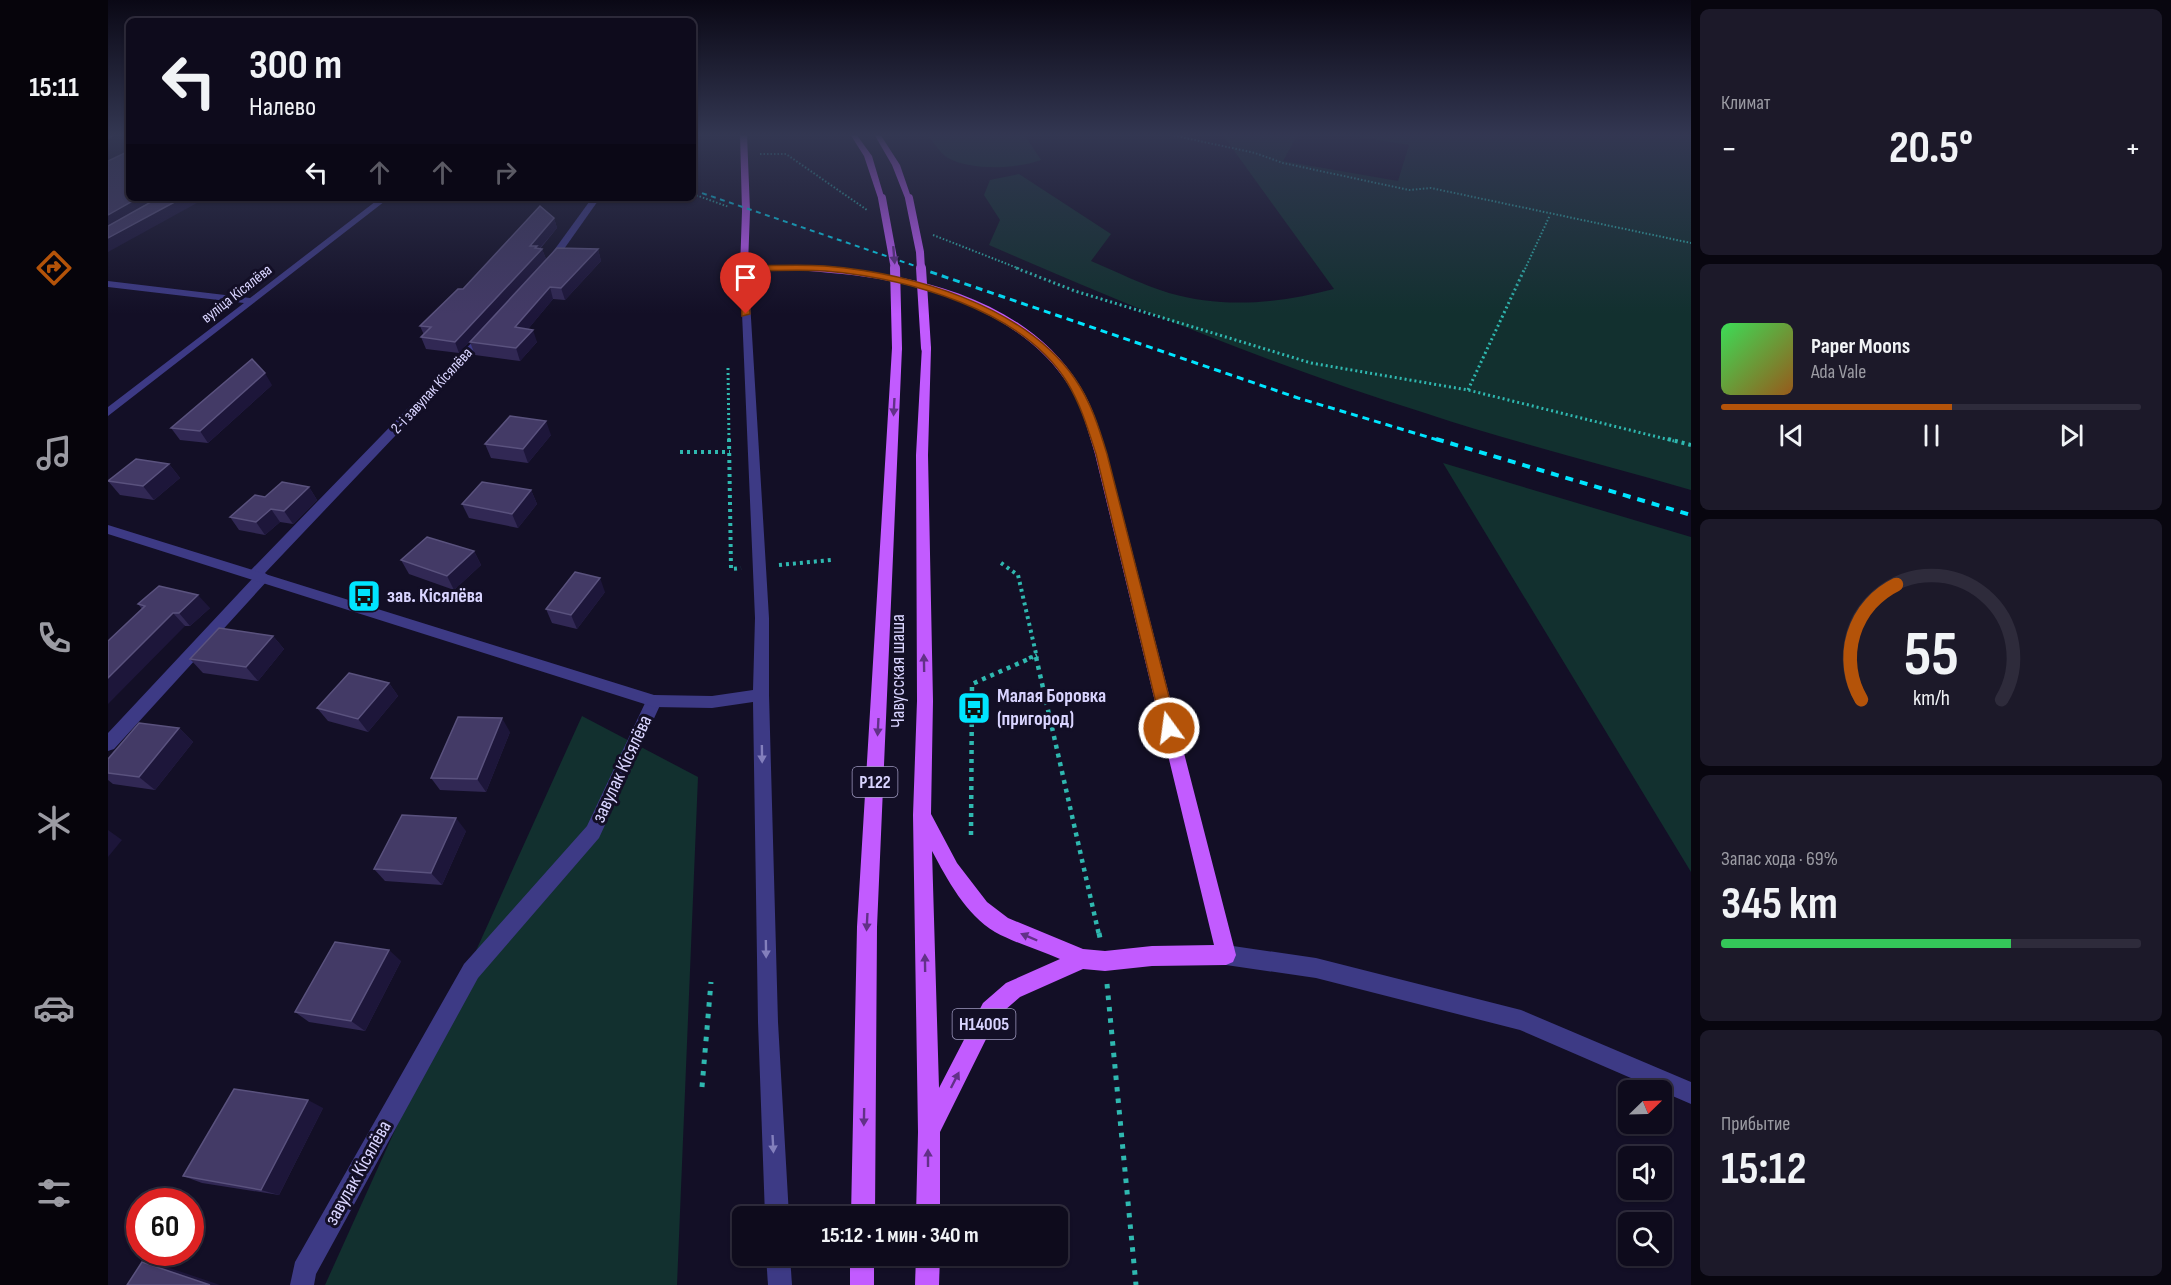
<!DOCTYPE html>
<html lang="ru">
<meta charset="utf-8">
<style>
:root{--surface:#0e0b1c;--page:#1c1929;--text:#f1f3f6;--muted:#9b9ba3;--line:#2e2b3b;--accent:#b45309}
body{margin:0;font-family:"Sofia Sans Condensed",sans-serif;background:var(--page);color:var(--text);height:100vh;display:flex;flex-direction:column;font-size:22px;white-space:nowrap}
*{box-sizing:border-box;margin:0}
p{font-size:20px;color:var(--muted)}
.icon{flex:none;width:33px;height:33px;fill:none;stroke:currentColor;stroke-width:2;stroke-linecap:round;stroke-linejoin:round}
.map{position:relative;flex:1;overflow:hidden}
.sheet{display:flex;flex-direction:column;gap:9px;padding:9px;background:#08060f;width:480px}
.sheet>*{flex:none}
.banner{position:absolute;left:18px;top:18px;width:570px;height:183px;border-radius:9px;box-shadow:0 2px 4px #0004,0 0 0 2px var(--line);background:#0e0b1c;color:var(--text);overflow:hidden}
.needle{width:39px;rotate:67deg}
.fabs{position:absolute;left:1510px;top:1080px;display:grid;gap:12px}
.fabs a{display:grid;place-items:center;width:54px;height:54px;border-radius:9px;background:var(--surface);box-shadow:0 2px 4px #0004,0 0 0 2px var(--line);font-size:30px}
.speed{position:absolute;left:18px;top:1188px;display:flex;gap:12px;font-size:30px;font-weight:700;text-align:center}
.speed>*{display:grid;place-content:center;width:78px;height:78px;border-radius:50%;background:var(--surface);box-shadow:0 2px 4px #0004,0 0 0 2px var(--line);line-height:1}
.speed .limit{border:9px solid #d22;background:#fff;color:#111}
.pin{position:absolute;display:grid;place-items:center;width:51px;height:51px;color:#fff;margin:-62px -26px;border-radius:50% 50% 50% 0;rotate:-45deg;box-shadow:0 0 6px #0007}
.pin .icon{rotate:45deg}
.me{position:absolute;width:66px;margin:-33px;rotate:346deg;stroke-linejoin:round;filter:drop-shadow(0 0 4px #0008)}
.turn{display:flex;align-items:center;gap:21px;height:126px;padding:0 24px;font-size:27px}
.turn .icon{width:78px;height:78px;stroke-width:2.5}
.turn b{display:block;font-size:42px;line-height:51px}
.lanes{display:flex;align-items:center;height:57px;padding:0 24px;background:#0003;justify-content:center;gap:30px;direction:ltr}
.lanes .off{opacity:.35}
.big{font-size:45px;font-weight:700;line-height:1.1}
.sheet .widget{flex:1;display:flex;flex-direction:column;justify-content:center;gap:9px;min-width:0;padding:0 21px;border-radius:9px;background:var(--page)}
.sheet .dial{align-items:center;gap:0}
.dial svg{height:156px;overflow:visible;fill:none;stroke:var(--line);stroke-width:7;stroke-linecap:round;text-anchor:middle}
.dial text{fill:var(--text);stroke:none}
.song{display:flex;align-items:center;gap:18px}
.cover{width:72px;height:72px;border-radius:9px;background:linear-gradient(135deg,hsl(130 70% 55%),hsl(30 70% 35%))}
.played{height:6px;border-radius:3px;background:linear-gradient(90deg,var(--accent) 55%,var(--line) 55%)}
.keys{display:flex;justify-content:space-around;direction:ltr}
.heat{display:flex;justify-content:space-between;align-items:center;font-size:33px;direction:ltr}
.charge{height:9px;border-radius:4px;background:linear-gradient(90deg,#34c759 69%,var(--line) 0)}
.trip{position:absolute;left:624px;top:1206px;width:336px;height:60px;border-radius:9px;background:var(--surface);box-shadow:0 2px 4px #0004,0 0 0 2px var(--line);font-weight:700;line-height:60px;text-align:center}
main{display:flex;flex:1;min-height:0}
.dock{display:flex;flex-direction:column;width:108px;justify-content:space-around;align-items:center;background:#06040b;color:var(--muted)}
.dock .icon{width:42px;height:42px}
.dock .current{color:var(--accent)}
.dock b{font-size:27px;color:var(--text)}
.map>svg:first-child{display:block}
.green{fill:#12302f}
.lines{fill:none;stroke-linecap:round;stroke-linejoin:round}
.path-far4{stroke:#2fb8b0;stroke-width:2;stroke-dasharray:1.5 2;stroke-linecap:butt}
.path-far3{stroke:#2fb8b0;stroke-width:3;stroke-dasharray:2 3;stroke-linecap:butt}
.path-far2{stroke:#2fb8b0;stroke-width:4;stroke-dasharray:3 4;stroke-linecap:butt}
.path-far1{stroke:#2fb8b0;stroke-width:4.5;stroke-dasharray:4 5;stroke-linecap:butt}
.path{stroke:#2fb8b0;stroke-width:5;stroke-dasharray:4.5 7;stroke-linecap:butt}
.service{fill:#3d3a85;fill-rule:evenodd}
.minor{fill:#3d3a85;fill-rule:evenodd}
.tertiary{fill:#3d3a85;fill-rule:evenodd}
.primary{fill:#c25bff;fill-rule:evenodd}
.rail-far2{stroke:#00e5ff;stroke-width:2;stroke-dasharray:5 4.5;stroke-linecap:butt}
.rail-far1{stroke:#00e5ff;stroke-width:3;stroke-dasharray:7 5;stroke-linecap:butt}
.rail{stroke:#00e5ff;stroke-width:4;stroke-dasharray:8 7;stroke-linecap:butt}
.primary-bridge-far1{stroke:#c25bff;stroke-width:8}
.primary-bridge{stroke:#c25bff;stroke-width:10}
.wall{fill:#312854}
.shaded-wall{fill:#1d163a}
.building{fill:#433a66;stroke:#5a527e;stroke-width:1.5}
.oneway{fill:#623188}
.oneway2{fill:#837fbc}
.route{fill:#b45309;stroke:#753606;stroke-width:1.5}
.labels{text-anchor:middle;dominant-baseline:central;stroke-width:6;stroke-linejoin:round;paint-order:stroke}
.far-street-label{font-size:16px;fill:#d9d4ff;stroke:#130f26}
.shield{fill:#130f26;stroke:#9e99be;stroke-width:1.5}
.shield-label{font-size:18px;font-weight:bold;fill:#d9d4ff}
.poi-label{font-size:20px;font-weight:bold;fill:#d9d4ff;stroke:#130f26;text-anchor:start}
.street-label{font-size:20px;fill:#d9d4ff;stroke:#130f26}
</style>
<main>
<nav class="dock">
<b>15:11</b>
<svg class="icon current" aria-label="directions" viewBox="0 0 24 24"><path d="M12 3l9 9-9 9-9-9zM9 14v-3h6M13 9l2 2-2 2"/></svg>
<svg class="icon" aria-label="music" viewBox="0 0 24 24"><path d="M9 18V5l10-2v13"/><circle cx="6" cy="18" r="3"/><circle cx="16" cy="16" r="3"/></svg>
<svg class="icon" aria-label="phone" viewBox="0 0 24 24"><path d="M5 4h4l2 5-3 2q2 4 5 5l2-3 5 2v4C11 20 4 13 5 4z"/></svg>
<svg class="icon" aria-label="climate" viewBox="0 0 24 24"><path d="M12 3v18M4 7l16 10M4 17L20 7"/></svg>
<svg class="icon" aria-label="car" viewBox="0 0 24 24"><path d="M5 17H2v-5l4-1 3-4h7l3 4 3 1v5h-3M9 17h6M6 11h13"/><circle cx="7" cy="17" r="2"/><circle cx="17" cy="17" r="2"/></svg>
<svg class="icon" aria-label="filters" viewBox="0 0 24 24"><path d="M4 7h16M4 17h16"/><circle cx="9" cy="7" r="2"/><circle cx="15" cy="17" r="2"/></svg>
</nav>
<div class="map">
<svg width="1583" height="1285" viewBox="0 0 1583 1285">
<rect width="100%" height="100%" fill="#130f26"/>
<g class="green">
<path d="M823,134H916L933,160C908,169 864,171 840,158C833,154 826,143 821,137Z"/>
<path d="M1114,134H1190L1175,161L1290,181L1301,145L1233,134H1583V490C1494,464 1404,442 1317,413C1168,366 1023,307 881,245L892,220L876,195L882,180L911,174L1003,234L983,261C1009,272 1035,285 1061,293C1116,309 1172,303 1226,289Z"/>
<polygon points="1335,463 1583,537 1583,872"/>
<polygon points="474,716 590,777 569,1285 217,1285"/>
</g>
<g class="lines">
<g class="path-far4">
<polyline points="1059,134 1147,153 1175,163 1301,190 1323,188 1583,243"/>
<polyline points="652,154 678,154 759,210"/>
<polyline points="585,194 621,207"/>
<polyline points="825,235 912,269"/>
<polyline points="1417,269 1442,215"/>
</g>
<g class="path-far3">
<polyline points="908,268 967,291 1203,363 1360,390 1566,441"/>
<polyline points="620,368 621,441"/>
<polyline points="1360,390 1417,268"/>
</g>
<g class="path-far2">
<polyline points="621,439 623,569 633,568"/>
<polyline points="1560,439 1583,445"/>
<polyline points="572,452 622,452"/>
<polyline points="893,563 910,575 929,658"/>
<polyline points="671,565 723,560"/>
<polyline points="921,658 929,655"/>
</g>
<g class="path-far1">
<polyline points="928,657 991,935"/>
<polyline points="863,835 864,684 925,657"/>
</g>
<g class="path">
<polyline points="991,933 992,938"/>
<polyline points="999,984 1028,1285"/>
<polyline points="594,1087 603,982"/>
</g>
<polygon class="service" points="1118,945 1208,958 1413,1010 1583,1082 1583,1104 1412,1030 1208,978 1118,965 1111,962 1108,955 1111,948"/>
<g class="minor">
<polygon points="0,134 11,134 0,139"/>
<polygon points="272,198 281,198 0,416 0,407 136,303 0,287 0,281 142,298"/>
<polygon points="484,198 492,198 444,266 438,266 436,264"/>
<polygon points="377,332 382,335 381,337 157,573 162,577 160,580 6,749 0,751 0,733 145,578 140,574 142,571 373,333"/>
<polygon points="546,695 552,697 554,701 491,838 370,978 208,1274 206,1285 182,1285 187,1262 356,964 479,826 538,701 540,697"/>
</g>
<g class="tertiary">
<polygon points="632,266 640,268 661,618 661,695 670,1022 681,1216 657,1216 650,1022 645,702 604,708 546,707 0,534 0,525 546,695 604,696 645,690 647,618"/>
<polygon points="658,1256 682,1256 684,1285 660,1285"/>
</g>
<g class="primary">
<path d="M632,134H639L642,211L640,265C754,264 906,279 972,386C985,407 992,431 999,454L1128,955L1125,962L1118,965L1044,966L997,971L975,969L912,997L889,1017L832,1132V1216H808L810,1132L805,815L809,701L808,455L814,346H822L823,348L820,455L825,701L823,814L849,863L879,902L900,918L975,949L997,951L1044,946L1106,945L987,454C980,431 974,407 961,386C914,310 806,279 723,273C706,271 689,270 673,270C659,271 645,272 632,270L634,211ZM824,851C839,879 858,915 887,932C907,943 931,950 952,959L898,983L875,1003L831,1088Z"/>
<polygon points="742,134 748,134 764,156 777,200 770,198 756,156"/>
<polygon points="766,134 772,134 792,165 804,200 797,198 784,165"/>
<polygon points="789,345 794,348 769,927 767,1216 743,1216 749,927 784,348"/>
<rect x="742" y="1256" width="24" height="29"/>
<polygon points="808,1256 832,1256 831,1285 807,1285"/>
</g>
<polyline class="rail-far2" points="585,190 816,269"/>
<polyline class="rail-far1" points="811,268 1190,398 1333,441"/>
<polyline class="rail" points="1328,439 1583,515"/>
<g class="primary-bridge-far1">
<polyline points="774,198 787,269"/>
<polyline points="801,198 812,252 813,269"/>
</g>
<g class="primary-bridge">
<polyline points="787,268 789,348"/>
<polyline points="813,268 818,348"/>
</g>
</g>
<g class="wall">
<polygon points="446,218 449,228 432,249 434,249 438,259 351,353 318,349 313,337 316,335 312,326 355,289"/>
<polygon points="490,249 493,261 457,300 445,299 420,329 429,342 412,361 367,355 362,342"/>
<polygon points="164,385 100,443 72,440 63,428"/>
<polygon points="443,435 420,463 383,458 377,444"/>
<polygon points="61,464 72,478 46,500 12,495 0,481"/>
<polygon points="201,487 209,500 185,524 172,522 157,535 131,530 122,517 157,497"/>
<polygon points="423,490 429,504 410,528 361,518 354,504"/>
<polygon points="366,551 373,565 346,590 301,574 293,560"/>
<polygon points="497,592 469,629 444,623 438,609"/>
<polygon points="30,604 102,608 82,626 77,626 34,609"/>
<polygon points="165,636 176,649 150,681 95,673 82,659"/>
<polygon points="281,683 290,696 260,732 220,721 209,708"/>
<polygon points="71,728 85,742 47,790 5,784 0,780 0,759"/>
<polygon points="402,732 378,792 332,790 323,778"/>
<polygon points="358,831 334,885 277,881 266,869"/>
<polygon points="293,961 257,1031 201,1022 187,1012"/>
<polygon points="215,1108 171,1195 94,1183 75,1176"/>
</g>
<g class="shaded-wall">
<polygon points="30,198 54,198 0,228 0,215"/>
<polygon points="74,198 98,198 0,252 0,238"/>
<polygon points="446,218 449,228 430,250 434,249 438,259 351,353 347,342 422,246"/>
<polygon points="490,249 493,261 457,300 453,288"/>
<polygon points="442,287 445,299 411,340 407,327"/>
<polygon points="425,330 429,342 412,361 408,348"/>
<polygon points="157,373 164,385 100,443 92,431"/>
<polygon points="438,421 443,435 420,463 415,449"/>
<polygon points="61,464 72,478 46,500 35,486"/>
<polygon points="201,487 209,500 185,524 176,511"/>
<polygon points="423,490 429,504 410,528 404,514"/>
<polygon points="163,509 172,522 157,535 148,522"/>
<polygon points="366,551 373,565 346,590 339,576"/>
<polygon points="492,578 497,592 469,629 463,615"/>
<polygon points="90,595 102,608 82,626 71,613"/>
<polygon points="65,613 77,626 0,704 0,678"/>
<polygon points="165,636 176,649 150,681 138,667"/>
<polygon points="281,683 290,696 260,732 250,719"/>
<polygon points="394,718 402,732 378,792 369,779"/>
<polygon points="71,728 85,742 47,790 31,777"/>
<polygon points="348,818 358,831 334,885 323,873"/>
<polygon points="0,830 14,840 0,857"/>
<polygon points="281,950 293,961 257,1031 243,1021"/>
<polygon points="200,1100 215,1108 171,1195 153,1190"/>
<polygon points="34,1262 56,1266 112,1285 102,1285"/>
</g>
<g class="building">
<polygon points="21,151 21,198 30,198 0,215 0,161"/>
<polygon points="50,198 74,198 0,238 0,226"/>
<polygon points="432,206 446,218 422,246 429,246 427,248 434,249 347,342 313,337 323,327 312,326 350,289 355,289"/>
<polygon points="449,248 490,249 453,288 442,287 407,327 425,330 408,348 362,342"/>
<polygon points="144,359 157,373 92,431 63,428"/>
<polygon points="402,416 438,421 415,449 377,444"/>
<polygon points="28,459 61,464 35,486 0,481"/>
<polygon points="174,482 201,487 176,511 163,509 148,522 122,517 147,495 157,497"/>
<polygon points="374,482 423,490 404,514 354,504"/>
<polygon points="319,537 366,551 339,576 293,560"/>
<polygon points="467,572 492,578 463,615 438,609"/>
<polygon points="51,586 90,595 71,613 65,613 0,678 0,641 37,606 30,604"/>
<polygon points="111,628 165,636 138,667 82,659"/>
<polygon points="241,673 281,683 250,719 209,708"/>
<polygon points="350,717 394,718 369,779 323,778"/>
<polygon points="31,723 71,728 31,777 0,773 0,759"/>
<polygon points="294,815 348,818 323,873 266,869"/>
<polygon points="227,942 281,950 243,1021 187,1012"/>
<polygon points="126,1089 200,1100 153,1190 75,1176"/>
<polygon points="34,1262 102,1285 19,1285"/>
</g>
<defs><path id="oneway-solid" d="M-6-.8H1V-3.2L6.5 0L1 3.2V.8H-6Z" transform="scale(1.5)"/></defs>
<g class="oneway">
<use href="#oneway-solid" transform="translate(786 255) rotate(85)"/>
<use href="#oneway-solid" transform="translate(786 407) rotate(93)"/>
<use href="#oneway-solid" transform="translate(816 663) rotate(-91)"/>
<use href="#oneway-solid" transform="translate(770 727) rotate(93)"/>
<use href="#oneway-solid" transform="translate(759 922) rotate(93)"/>
<use href="#oneway-solid" transform="translate(921 937) rotate(-157)"/>
<use href="#oneway-solid" transform="translate(817 963) rotate(-91)"/>
<use href="#oneway-solid" transform="translate(847 1080) rotate(-63)"/>
<use href="#oneway-solid" transform="translate(756 1117) rotate(91)"/>
<use href="#oneway-solid" transform="translate(820 1158) rotate(-90)"/>
</g>
<g class="oneway2">
<use href="#oneway-solid" transform="translate(654 754) rotate(89)"/>
<use href="#oneway-solid" transform="translate(658 949) rotate(89)"/>
<use href="#oneway-solid" transform="translate(665 1144) rotate(87)"/>
</g>
<linearGradient id="sky" x2="0" y2="1"><stop stop-color="#0a0815"/><stop offset="0.43" stop-color="#333752"/><stop offset="1" stop-color="#333752" stop-opacity="0"/></linearGradient>
<rect width="1583" height="314" fill="url(#sky)"/>
<path class="route" d="M635,266C662,266 690,264 717,266C803,273 916,305 967,379C983,402 991,428 999,454L1069,728L1066,732H1056L1054,728L988,454C980,429 973,405 959,382C914,309 798,278 717,271C692,269 665,271 640,271L642,314L634,316L631,268Z"/>
<defs>
<g id="bus-square" transform="scale(1.725)"><rect x="-9" y="-9" width="18" height="18" rx="4" fill="#00e5ff" stroke="#130f26"/><path d="M-5-6H5V4H4V6H2V4H-2V6H-4V4H-5ZM-3.5-4V0h7V-4ZM-3.5 1.2v1.5H-2V1.2ZM2 1.2v1.5H3.5V1.2Z" fill="#111"/></g>
</defs>
<g fill-rule="evenodd">
<use href="#bus-square" x="256" y="596"/>
<use href="#bus-square" x="866" y="708"/>
</g>
<g class="labels">
<g class="far-street-label">
<text transform="translate(129 294) rotate(-38)">вуліца Кісялёва</text>
<text transform="translate(324 391) rotate(-47)">2-і завулак Кісялёва</text>
</g>
<g class="shield">
<rect x="744.5" y="767" width="45" height="30" rx="4.5"/>
<rect x="844.5" y="1009" width="63" height="30" rx="4.5"/>
</g>
<g class="shield-label">
<text x="767" y="782">Р122</text>
<text x="876" y="1024">Н14005</text>
</g>
<g class="poi-label">
<text x="279" y="596">зав. Кісялёва</text>
<text x="889" y="696">Малая Боровка<tspan x="889" dy="23">(пригород)</tspan></text>
</g>
<g class="street-label">
<text transform="translate(790 671) rotate(-90)">Чавусская шаша</text>
<text transform="translate(514 769) rotate(-65)">завулак Кісялёва</text>
<text transform="translate(250 1173) rotate(-61)">завулак Кісялёва</text>
</g>
</g>
</svg>
<div class="fabs">
<a><svg class="needle" viewBox="-14 -14 28 28"><path d="M0-13l5 13h-10z" fill="#e53935"/><path d="M0 13l5-13h-10z" fill="#9b9ba3"/></svg></a>
<a><svg class="icon" aria-label="sound" viewBox="0 0 24 24"><path d="M4 9h4l5-4v14l-5-4H4zM17 9q2 3 0 6"/></svg></a>
<a><svg class="icon" aria-label="search" viewBox="0 0 24 24"><circle cx="10" cy="10" r="6"/><path d="M15 15l6 6"/></svg></a>
</div>
<div class="speed"><div class="limit">60</div></div>
<div class="pin" style="left:638px;top:314px;background:#d93025"><svg class="icon" aria-label="arrive" viewBox="0 0 24 24"><path d="M6 21V4h12l-3 4 3 4H6"/></svg></div>
<svg class="me" style="left:1061px;top:728px" viewBox="-20 -20 40 40"><circle r="17" fill="#b45309" stroke="#fff" stroke-width="3"/><path d="M0-11L8 9 0 5-8 9z" fill="#fff"/></svg>
<div class="trip">15:12 · 1 мин · 340 m</div>
<div class="banner">
<div class="turn"><svg class="icon" aria-label="left" viewBox="0 0 24 24"><path d="M17 20v-9H6M10 6l-5 5 5 5"/></svg><div><b>300 m</b>Налево</div></div>
<div class="lanes"><svg class="icon" aria-label="left" viewBox="0 0 24 24"><path d="M17 20v-9H6M10 6l-5 5 5 5"/></svg><svg class="icon off" aria-label="ahead" viewBox="0 0 24 24"><path d="M12 20V5M6 11l6-6 6 6"/></svg><svg class="icon off" aria-label="ahead" viewBox="0 0 24 24"><path d="M12 20V5M6 11l6-6 6 6"/></svg><svg class="icon off" aria-label="right" viewBox="0 0 24 24"><path d="M7 20v-9h11M14 6l5 5-5 5"/></svg></div>
</div>
</div>
<section class="sheet">
<div class="widget"><p>Климат</p>
<div class="heat"><a>−</a><b class="big">20.5°</b><a>+</a></div>
</div>
<div class="widget">
<div class="song"><i class="cover"></i><div><b>Paper Moons</b><p>Ada Vale</p></div></div>
<div class="played"></div>
<div class="keys"><svg class="icon" aria-label="previous" viewBox="0 0 24 24"><path d="M18 5L8 12l10 7zM5 5v14"/></svg><svg class="icon" aria-label="pause" viewBox="0 0 24 24"><path d="M8 5v14M16 5v14"/></svg><svg class="icon" aria-label="next" viewBox="0 0 24 24"><path d="M6 5l10 7-10 7zM19 5v14"/></svg></div>
</div>
<div class="widget dial"><svg viewBox="0 0 100 80">
<path d="M14 69A42 42 0 1 1 86 69"/>
<path d="M14 69A42 42 0 0 1 32 10" stroke="#b45309"/>
<text x="50" y="56" font-size="32" font-weight="700">55</text>
<text x="50" y="72" font-size="11">km/h</text>
</svg></div>
<div class="widget"><p>Запас хода · 69%</p><b class="big">345 km</b><div class="charge"></div></div>
<div class="widget"><p>Прибытие</p><b class="big">15:12</b></div>
</section>
</main>
